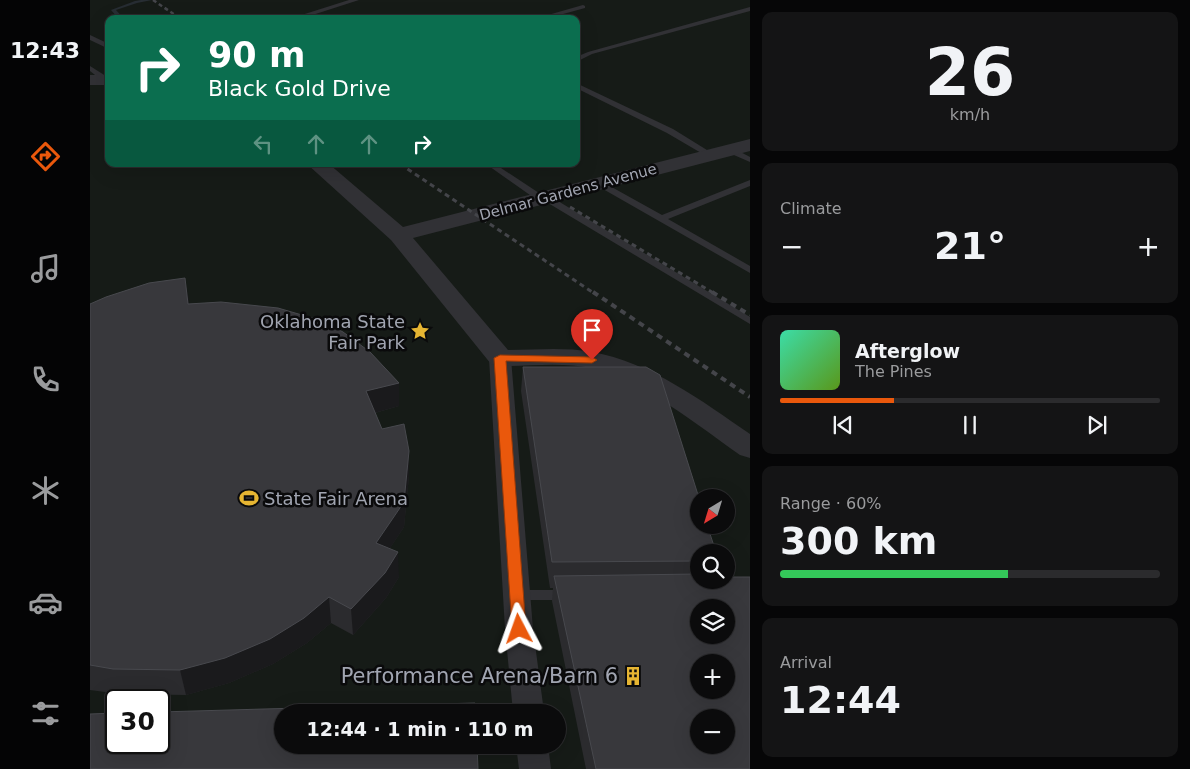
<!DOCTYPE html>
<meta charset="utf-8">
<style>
:root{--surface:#0b0b0c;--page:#141415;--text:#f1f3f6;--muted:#9a9b9d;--line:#2b2b2d;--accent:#ea580c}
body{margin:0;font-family:"DejaVu Sans",sans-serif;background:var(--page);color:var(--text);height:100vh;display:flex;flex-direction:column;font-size:19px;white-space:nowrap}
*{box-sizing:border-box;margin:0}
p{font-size:16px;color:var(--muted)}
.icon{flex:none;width:28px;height:28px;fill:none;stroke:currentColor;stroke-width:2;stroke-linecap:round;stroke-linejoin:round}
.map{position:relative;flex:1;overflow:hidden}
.panel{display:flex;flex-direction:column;gap:12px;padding:12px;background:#060607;width:440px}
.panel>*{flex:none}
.guide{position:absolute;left:15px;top:15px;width:475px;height:152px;border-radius:10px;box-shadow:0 5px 20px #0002,0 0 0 1px var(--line);background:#0b6e4f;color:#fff;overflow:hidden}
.needle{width:32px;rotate:218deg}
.buttons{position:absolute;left:600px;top:489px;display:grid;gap:10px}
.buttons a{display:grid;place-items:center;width:45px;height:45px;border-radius:50%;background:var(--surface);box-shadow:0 5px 20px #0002,0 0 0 1px var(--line);font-size:25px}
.speed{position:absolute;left:15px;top:689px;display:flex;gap:10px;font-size:25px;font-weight:700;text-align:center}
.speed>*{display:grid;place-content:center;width:65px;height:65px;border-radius:50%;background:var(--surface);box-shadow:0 5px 20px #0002,0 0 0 1px var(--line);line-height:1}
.speed .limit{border:2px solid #111;border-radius:8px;background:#fff;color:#111}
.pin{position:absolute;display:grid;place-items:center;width:42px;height:42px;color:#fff;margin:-51px -21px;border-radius:50% 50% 50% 0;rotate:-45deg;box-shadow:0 0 5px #0007}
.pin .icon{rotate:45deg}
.me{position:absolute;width:55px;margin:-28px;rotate:356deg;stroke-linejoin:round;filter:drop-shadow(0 0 4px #0008)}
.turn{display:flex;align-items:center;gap:18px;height:105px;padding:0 20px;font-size:22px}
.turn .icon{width:65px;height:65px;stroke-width:2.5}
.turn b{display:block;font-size:35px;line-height:42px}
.lanes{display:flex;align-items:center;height:48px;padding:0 20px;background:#0003;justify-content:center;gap:25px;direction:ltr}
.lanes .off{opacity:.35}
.big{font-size:38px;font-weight:700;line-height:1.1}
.panel .card{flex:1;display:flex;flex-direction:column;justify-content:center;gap:8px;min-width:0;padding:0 18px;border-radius:10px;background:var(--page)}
.panel .dial{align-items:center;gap:0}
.dial b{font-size:65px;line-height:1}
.song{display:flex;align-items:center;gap:15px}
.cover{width:60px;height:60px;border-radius:8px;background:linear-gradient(135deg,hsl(160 70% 55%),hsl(90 70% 35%))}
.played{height:5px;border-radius:2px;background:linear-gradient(90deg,var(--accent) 30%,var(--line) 30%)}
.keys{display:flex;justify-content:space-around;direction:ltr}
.heat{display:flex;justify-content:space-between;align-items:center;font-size:28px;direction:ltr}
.charge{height:8px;border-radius:4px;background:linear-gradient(90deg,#34c759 60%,var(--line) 0)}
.trip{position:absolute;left:184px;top:704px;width:292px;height:50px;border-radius:25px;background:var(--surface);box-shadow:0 5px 20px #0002,0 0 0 1px var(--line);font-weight:700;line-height:50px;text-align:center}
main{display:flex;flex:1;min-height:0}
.tab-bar{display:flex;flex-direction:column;width:90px;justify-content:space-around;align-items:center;background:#040405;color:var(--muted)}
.tab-bar .icon{width:35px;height:35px}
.tab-bar .on{color:var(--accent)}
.tab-bar b{font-size:22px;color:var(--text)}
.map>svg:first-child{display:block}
.green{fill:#161b17;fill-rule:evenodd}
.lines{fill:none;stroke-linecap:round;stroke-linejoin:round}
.stream{fill:#272d33;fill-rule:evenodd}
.service{fill:#313135;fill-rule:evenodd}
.minor{fill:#313135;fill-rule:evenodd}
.tertiary{fill:#313135;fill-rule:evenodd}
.rail-far2{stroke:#44454a;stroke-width:2.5;stroke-dasharray:4 3;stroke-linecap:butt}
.rail-far1{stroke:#44454a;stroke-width:3;stroke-dasharray:5 4;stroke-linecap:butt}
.rail{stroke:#44454a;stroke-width:4;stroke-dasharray:6 5;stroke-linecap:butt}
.wall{fill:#2b2b2e}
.shaded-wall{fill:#1a1a1c}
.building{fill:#38383c;stroke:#48494e;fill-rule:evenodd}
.route{fill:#ea580c;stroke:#983908}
.labels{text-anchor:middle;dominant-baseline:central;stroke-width:5;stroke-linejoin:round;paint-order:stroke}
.far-street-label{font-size:15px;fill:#a1a5b1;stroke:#0a0a0b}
.poi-label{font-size:18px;fill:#a1a5b1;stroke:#0a0a0b;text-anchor:end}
.near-poi-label{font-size:21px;fill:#a1a5b1;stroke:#0a0a0b;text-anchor:end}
</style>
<main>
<nav class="tab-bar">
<b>12:43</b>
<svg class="icon on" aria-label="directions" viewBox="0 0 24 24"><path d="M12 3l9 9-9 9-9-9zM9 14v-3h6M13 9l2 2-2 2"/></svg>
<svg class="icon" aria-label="music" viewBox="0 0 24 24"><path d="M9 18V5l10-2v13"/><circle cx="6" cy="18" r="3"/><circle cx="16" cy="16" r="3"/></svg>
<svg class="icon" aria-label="phone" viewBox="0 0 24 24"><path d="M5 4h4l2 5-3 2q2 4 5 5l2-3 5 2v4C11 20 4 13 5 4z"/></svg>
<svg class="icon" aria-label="climate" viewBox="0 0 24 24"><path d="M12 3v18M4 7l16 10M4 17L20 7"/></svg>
<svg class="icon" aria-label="car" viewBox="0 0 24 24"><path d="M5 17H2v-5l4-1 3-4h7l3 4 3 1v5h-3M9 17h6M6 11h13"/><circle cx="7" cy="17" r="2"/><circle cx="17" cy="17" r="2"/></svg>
<svg class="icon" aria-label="filters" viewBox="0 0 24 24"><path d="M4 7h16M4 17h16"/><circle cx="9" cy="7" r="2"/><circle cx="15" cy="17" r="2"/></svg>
</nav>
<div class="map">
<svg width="660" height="769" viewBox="0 0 660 769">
<rect width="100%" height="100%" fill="#0f0f10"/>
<path class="green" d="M0,0H660V769H0ZM19,19H486V164H19ZM609,498H636V525H609ZM609,552H636V580H609ZM609,608H636V635H609ZM609,662H636V690H609ZM26,700H69V742H26ZM192,712H468V745H192ZM609,718H636V745H609Z"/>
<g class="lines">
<polygon class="stream" points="51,0 62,0 47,3 26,10 34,19 29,19 21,10 45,1"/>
<g class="service">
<polygon points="259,0 269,0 210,19 199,19"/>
<polygon points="493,5 495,6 495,8 455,19 444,19"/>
<polygon points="660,7 660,11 502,54 486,62 486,57 498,52"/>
<polygon points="0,35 19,44 19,49 0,40"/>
<polygon points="0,66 19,78 19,82 14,82 0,71"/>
<polygon points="486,83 583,129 625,155 618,157 577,133 486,88"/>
<polygon points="637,148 643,148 660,157 660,162 637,152"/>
<polygon points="396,164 405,164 452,195 458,195 660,317 660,324 453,200 447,200"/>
<polygon points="509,180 572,215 660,180 660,186 578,219 660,266 660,273 506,185 505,183"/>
<polygon points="426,590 477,590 482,591 484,595 482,599 477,600 426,600 421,599 419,595 421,591"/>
</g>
<g class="minor">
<polygon points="410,351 418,353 421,358 443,629 454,712 423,712 415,629 399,358 402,353"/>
<polygon points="426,745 458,745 461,769 429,769"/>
</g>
<g class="tertiary">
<rect x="0" y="75" width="19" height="10"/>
<path d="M660,139V151L323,238L418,350C445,350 474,347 502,352C560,362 612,401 660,434V458L650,455C612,428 547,377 502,368C472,362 440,366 410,366L401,364L301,240L217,164H239L313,227Z"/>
</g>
<polyline class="rail-far2" points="63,0 91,19"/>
<g class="rail-far1">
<polyline points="310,164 505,294"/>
<polyline points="480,207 625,294"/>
</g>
<g class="rail">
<polyline points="503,292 660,397"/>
<polyline points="622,292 660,315"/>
</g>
</g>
<g class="wall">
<polygon points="0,304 99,304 309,383 309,406 285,413 292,429 319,451 319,476 314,527 300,548 309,577 296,598 263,635 241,623 217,643 183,664 139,683 96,695 30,694 0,690"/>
<polygon points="433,367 609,552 609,580 660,769 496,769 462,601 463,588 460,588 431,391"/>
</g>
<g class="shaded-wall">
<polygon points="95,278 99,300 101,327 98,304"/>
<polygon points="309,383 309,406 277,415 276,391"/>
<polygon points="319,451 319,476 314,527 287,568 286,543"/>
<polygon points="308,552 309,577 296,598 263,635 261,609"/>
<polygon points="239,597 241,623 217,643 183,664 139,683 96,695 90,670"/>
</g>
<g class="building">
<polygon points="95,278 98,304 131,302 188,308 229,320 253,332 280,352 309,383 276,391 292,429 314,424 319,451 314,502 286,543 308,552 295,573 261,609 239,597 214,618 180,639 135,658 90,670 23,669 0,665 0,304 16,297 59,283"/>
<polygon points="433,367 556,367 570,375 609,498 609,525 617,525 626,552 609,552 609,561 462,562"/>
<path d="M609,574V580H636V577H660V769H506L464,576ZM609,608H636V635H609ZM609,662H636V690H609ZM609,718H636V745H609Z"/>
<polygon points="385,703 386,712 192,712 192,745 387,745 388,769 0,769 0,714 26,713 26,742 69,742 69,712"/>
</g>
<polygon class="route" points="410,355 502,357 507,360 502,363 416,361 436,629 434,633 429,635 424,633 422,629 404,358"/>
<defs>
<g id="sight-bare" transform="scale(1.5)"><path d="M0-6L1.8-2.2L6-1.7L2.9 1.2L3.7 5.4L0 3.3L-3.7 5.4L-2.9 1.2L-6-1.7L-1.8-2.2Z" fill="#e6b532" stroke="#0a0a0b" stroke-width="2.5" paint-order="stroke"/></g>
<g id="stadium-bare" transform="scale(1.5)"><path d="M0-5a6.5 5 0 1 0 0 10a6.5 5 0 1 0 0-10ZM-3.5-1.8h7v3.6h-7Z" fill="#e6b532" stroke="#0a0a0b" stroke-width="2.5" paint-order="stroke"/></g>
<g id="building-bare" transform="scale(1.5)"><path d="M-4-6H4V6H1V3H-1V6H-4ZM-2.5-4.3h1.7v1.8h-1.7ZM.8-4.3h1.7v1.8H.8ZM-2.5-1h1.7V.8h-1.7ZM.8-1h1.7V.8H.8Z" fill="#e6b532" stroke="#0a0a0b" stroke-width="2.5" paint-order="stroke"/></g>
</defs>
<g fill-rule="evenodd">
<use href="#sight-bare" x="330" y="331"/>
<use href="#stadium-bare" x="159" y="498"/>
<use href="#building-bare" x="543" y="676"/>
</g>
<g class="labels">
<g class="far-street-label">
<text transform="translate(478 192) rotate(-15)">Delmar Gardens Avenue</text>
</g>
<g class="poi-label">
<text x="315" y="321">Oklahoma State<tspan x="315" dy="21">Fair Park</tspan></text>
<text x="174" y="498" text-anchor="start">State Fair Arena</text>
</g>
<g class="near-poi-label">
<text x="528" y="676">Performance Arena/Barn 6</text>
</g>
</g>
</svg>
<div class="buttons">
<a><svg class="needle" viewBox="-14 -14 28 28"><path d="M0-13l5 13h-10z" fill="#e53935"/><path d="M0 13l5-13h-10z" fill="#9a9b9d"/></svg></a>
<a><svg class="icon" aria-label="search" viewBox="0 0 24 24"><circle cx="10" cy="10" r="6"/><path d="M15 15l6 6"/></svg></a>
<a><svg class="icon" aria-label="layers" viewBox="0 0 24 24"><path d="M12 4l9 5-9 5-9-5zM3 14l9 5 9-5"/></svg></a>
<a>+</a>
<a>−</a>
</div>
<div class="speed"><div class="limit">30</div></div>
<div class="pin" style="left:502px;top:360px;background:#d93025"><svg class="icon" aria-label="arrive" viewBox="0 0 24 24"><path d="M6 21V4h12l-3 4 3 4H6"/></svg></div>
<svg class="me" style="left:429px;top:629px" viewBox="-20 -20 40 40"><path d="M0-17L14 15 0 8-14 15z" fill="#ea580c" stroke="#fff" stroke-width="4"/></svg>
<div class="trip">12:44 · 1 min · 110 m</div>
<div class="guide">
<div class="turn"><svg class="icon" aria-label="right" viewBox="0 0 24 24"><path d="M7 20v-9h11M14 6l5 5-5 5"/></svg><div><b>90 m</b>Black Gold Drive</div></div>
<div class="lanes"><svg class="icon off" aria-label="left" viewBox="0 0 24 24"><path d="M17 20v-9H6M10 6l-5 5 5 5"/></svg><svg class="icon off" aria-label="ahead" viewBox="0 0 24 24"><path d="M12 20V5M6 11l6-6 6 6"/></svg><svg class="icon off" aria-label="ahead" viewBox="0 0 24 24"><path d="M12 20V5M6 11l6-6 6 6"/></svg><svg class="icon" aria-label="right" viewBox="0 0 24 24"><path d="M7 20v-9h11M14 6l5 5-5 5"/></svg></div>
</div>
</div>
<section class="panel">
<div class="card dial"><b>26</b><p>km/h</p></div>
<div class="card"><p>Climate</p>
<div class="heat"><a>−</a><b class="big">21°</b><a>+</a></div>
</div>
<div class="card">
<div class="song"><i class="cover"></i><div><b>Afterglow</b><p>The Pines</p></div></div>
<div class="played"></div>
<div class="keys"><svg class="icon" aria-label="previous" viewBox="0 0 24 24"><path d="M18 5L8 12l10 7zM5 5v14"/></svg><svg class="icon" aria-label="pause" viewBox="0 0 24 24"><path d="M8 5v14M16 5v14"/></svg><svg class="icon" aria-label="next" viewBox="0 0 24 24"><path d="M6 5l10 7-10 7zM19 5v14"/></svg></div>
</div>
<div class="card"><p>Range · 60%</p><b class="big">300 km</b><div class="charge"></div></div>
<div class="card"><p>Arrival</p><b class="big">12:44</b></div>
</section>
</main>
